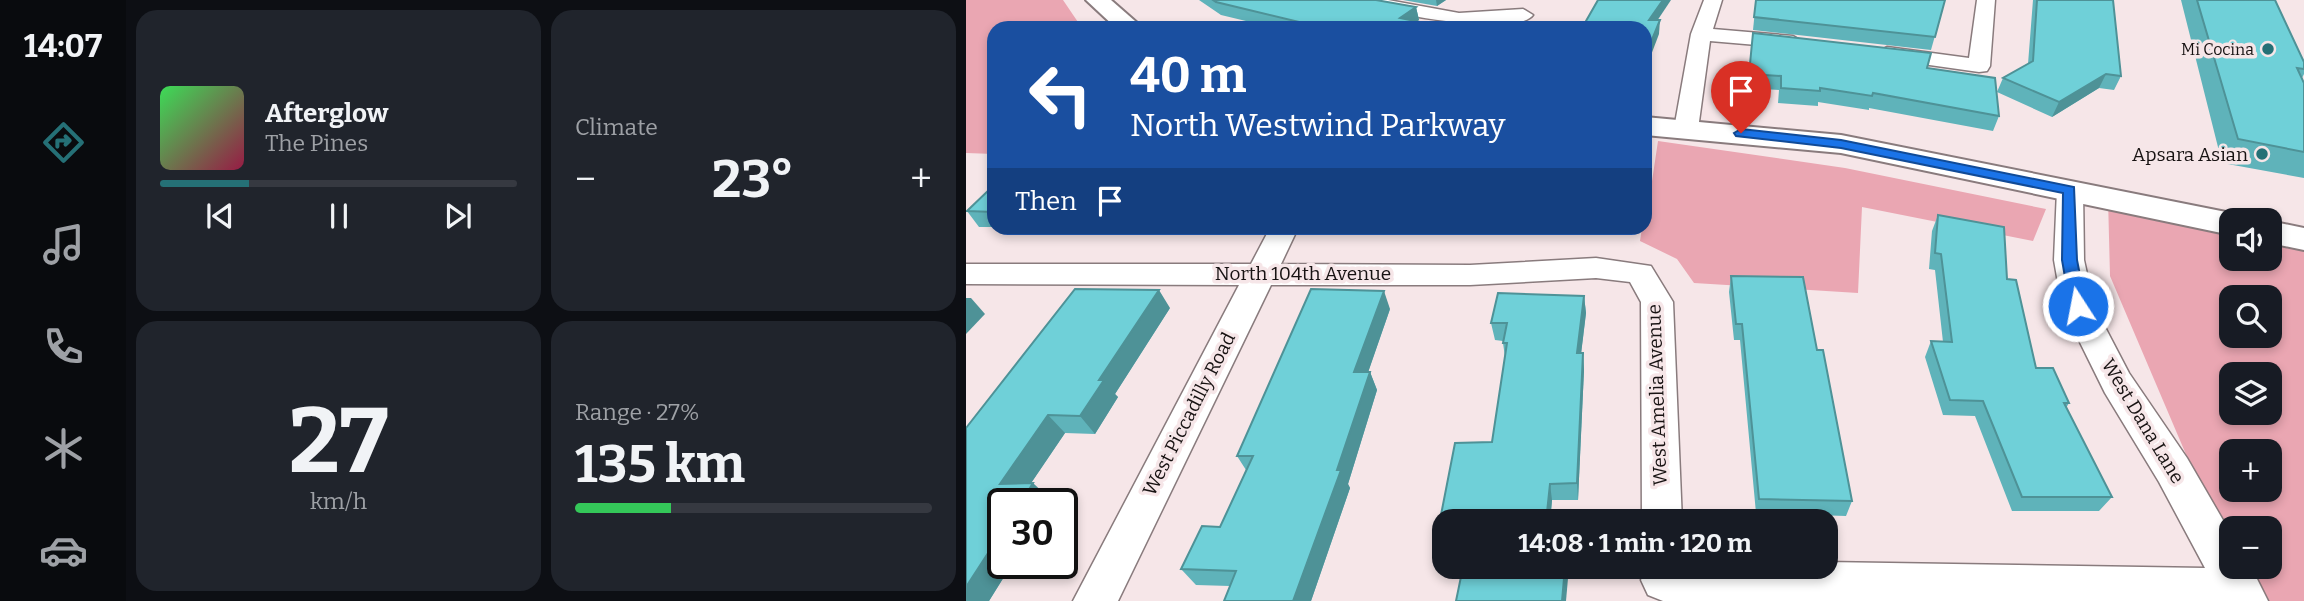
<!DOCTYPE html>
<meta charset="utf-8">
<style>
:root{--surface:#171b24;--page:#20242c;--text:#f1f3f6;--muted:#9ea1a6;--line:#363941;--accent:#257076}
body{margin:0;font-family:Bitter,serif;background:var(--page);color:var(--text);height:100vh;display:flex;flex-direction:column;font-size:26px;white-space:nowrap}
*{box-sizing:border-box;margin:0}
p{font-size:23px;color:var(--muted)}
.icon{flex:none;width:38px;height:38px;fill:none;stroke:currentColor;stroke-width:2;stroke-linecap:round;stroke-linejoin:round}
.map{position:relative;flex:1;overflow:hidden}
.details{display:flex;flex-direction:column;gap:10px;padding:10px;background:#0d0f14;width:840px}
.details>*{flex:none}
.guide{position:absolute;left:21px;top:21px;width:665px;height:214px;border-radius:21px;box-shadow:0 4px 10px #0003;background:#1a4fa0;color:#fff;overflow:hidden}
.buttons{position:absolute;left:1253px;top:208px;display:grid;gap:14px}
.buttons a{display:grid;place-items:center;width:63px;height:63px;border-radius:14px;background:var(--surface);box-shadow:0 4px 10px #0003;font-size:35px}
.speed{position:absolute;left:21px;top:488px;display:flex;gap:14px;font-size:35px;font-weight:700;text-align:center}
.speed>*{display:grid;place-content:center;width:91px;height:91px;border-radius:50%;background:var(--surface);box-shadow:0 4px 10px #0003;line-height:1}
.speed .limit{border:4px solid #111;border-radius:10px;background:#fff;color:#111}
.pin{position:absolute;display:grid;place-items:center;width:60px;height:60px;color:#fff;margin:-72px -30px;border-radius:50% 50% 50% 0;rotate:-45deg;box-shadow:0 0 7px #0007}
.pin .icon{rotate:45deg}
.me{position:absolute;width:77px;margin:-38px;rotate:349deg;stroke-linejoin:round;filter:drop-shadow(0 0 5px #0008)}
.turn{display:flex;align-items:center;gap:24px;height:147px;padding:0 28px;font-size:32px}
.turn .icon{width:91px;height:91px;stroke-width:2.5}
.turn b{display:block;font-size:49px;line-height:60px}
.then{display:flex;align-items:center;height:66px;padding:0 28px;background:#0003;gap:14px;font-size:26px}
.big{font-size:52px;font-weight:700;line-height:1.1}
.details .widget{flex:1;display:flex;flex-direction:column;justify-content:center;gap:10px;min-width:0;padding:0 24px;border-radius:21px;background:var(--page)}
.details .dial{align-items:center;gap:0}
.dial b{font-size:91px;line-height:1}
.song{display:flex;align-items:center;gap:21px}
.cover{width:84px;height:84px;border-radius:10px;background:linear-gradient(135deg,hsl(130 70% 55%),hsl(340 70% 35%))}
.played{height:7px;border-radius:4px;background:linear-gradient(90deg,var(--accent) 25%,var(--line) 25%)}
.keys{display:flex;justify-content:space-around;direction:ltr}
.heat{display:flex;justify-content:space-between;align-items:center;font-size:38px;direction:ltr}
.charge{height:10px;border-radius:5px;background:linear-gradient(90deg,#34c759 27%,var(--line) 0)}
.details .tiles{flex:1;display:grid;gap:10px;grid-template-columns:repeat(2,1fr)}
.trip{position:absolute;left:466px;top:509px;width:406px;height:70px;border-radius:21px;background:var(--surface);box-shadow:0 4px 10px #0003;font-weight:700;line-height:70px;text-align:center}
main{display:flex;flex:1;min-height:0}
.tabs{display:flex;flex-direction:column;width:126px;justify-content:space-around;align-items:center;background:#090b0e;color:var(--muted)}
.tabs .icon{width:49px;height:49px}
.tabs .active{color:var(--accent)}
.tabs b{font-size:32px;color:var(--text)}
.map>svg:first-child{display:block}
.green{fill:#eaa6b2;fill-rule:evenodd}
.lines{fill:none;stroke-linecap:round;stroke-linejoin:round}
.minor-casing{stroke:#897b7d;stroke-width:3}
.tertiary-casing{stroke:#897b7d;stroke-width:4}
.minor{fill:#fff;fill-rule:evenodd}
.tertiary{fill:#fff;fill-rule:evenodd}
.wall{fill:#5fb3ba}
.shaded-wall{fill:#4e9297}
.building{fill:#6fd0d8;stroke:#4e9297;stroke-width:2}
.route{fill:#1a73e8;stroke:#114b97;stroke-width:2}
.poi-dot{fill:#257076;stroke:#f6e6e8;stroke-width:2.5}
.labels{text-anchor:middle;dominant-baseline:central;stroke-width:7;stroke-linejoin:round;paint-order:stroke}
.far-poi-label{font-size:16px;fill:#171212;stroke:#f6e6e8;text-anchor:end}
.poi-label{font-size:19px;fill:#171212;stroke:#f6e6e8;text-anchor:end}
.street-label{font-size:19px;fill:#171212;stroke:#f6e6e8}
</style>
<main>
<nav class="tabs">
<b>14:07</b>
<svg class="icon active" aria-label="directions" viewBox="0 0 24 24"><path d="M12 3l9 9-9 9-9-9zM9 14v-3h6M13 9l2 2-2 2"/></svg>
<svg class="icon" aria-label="music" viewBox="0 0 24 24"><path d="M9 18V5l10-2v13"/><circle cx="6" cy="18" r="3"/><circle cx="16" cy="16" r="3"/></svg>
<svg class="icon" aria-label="phone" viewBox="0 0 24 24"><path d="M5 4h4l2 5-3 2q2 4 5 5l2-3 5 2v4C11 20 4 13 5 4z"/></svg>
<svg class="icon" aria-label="climate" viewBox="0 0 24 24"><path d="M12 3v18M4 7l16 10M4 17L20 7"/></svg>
<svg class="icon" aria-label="car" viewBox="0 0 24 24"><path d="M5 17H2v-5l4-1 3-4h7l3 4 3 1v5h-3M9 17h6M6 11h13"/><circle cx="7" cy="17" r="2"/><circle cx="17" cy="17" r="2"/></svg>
</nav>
<section class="details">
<div class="tiles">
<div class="widget">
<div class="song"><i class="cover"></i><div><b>Afterglow</b><p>The Pines</p></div></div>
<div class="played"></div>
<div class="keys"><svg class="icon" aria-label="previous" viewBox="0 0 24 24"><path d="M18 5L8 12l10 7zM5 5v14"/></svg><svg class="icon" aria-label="pause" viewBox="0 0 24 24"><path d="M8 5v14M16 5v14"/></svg><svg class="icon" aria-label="next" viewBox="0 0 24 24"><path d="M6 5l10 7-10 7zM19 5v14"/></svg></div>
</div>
<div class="widget"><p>Climate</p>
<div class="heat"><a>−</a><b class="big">23°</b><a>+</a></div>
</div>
<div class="widget dial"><b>27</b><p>km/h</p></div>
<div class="widget"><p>Range · 27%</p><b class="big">135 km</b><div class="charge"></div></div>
</div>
</section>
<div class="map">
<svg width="1338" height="601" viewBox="0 0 1338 601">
<rect width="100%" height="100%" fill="#f6e6e8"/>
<g class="green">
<polygon points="0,0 97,0 116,28 28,28 28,154 0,153"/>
<polygon points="692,141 879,168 1080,209 1067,241 896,207 892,293 728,283 711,259 674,241 676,228 679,228"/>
<path d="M1142,198L1265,224V259H1304V232L1338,239V601H1283L1268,567H1304V528H1265V560L1144,276ZM1265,298H1304V336H1265ZM1265,374H1304V413H1265ZM1265,452H1304V490H1265Z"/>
</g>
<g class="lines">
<g class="minor-casing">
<g id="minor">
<path d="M382,0H422L493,13L557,9L567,15C548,39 421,11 391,6Z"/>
<polygon points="738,0 756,0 747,29 827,36 837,42 827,48 744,41 732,129 729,134 711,134 708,129 725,34"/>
<polygon points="1011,0 1029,0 1024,66 1021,71 1013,72 921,59 910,53 921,47 1003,58"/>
<polygon points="1104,182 1113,184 1117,190 1118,260 1128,306 1163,373 1221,458 1265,534 1265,567 1285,567 1302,601 697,601 682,595 675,580 681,567 859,567 859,562 1239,568 1193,482 1139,393 1096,306 1088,260 1091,190 1095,184"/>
<polygon points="304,228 332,228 315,264 504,265 630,258 685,266 707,302 716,522 676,522 675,302 664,282 630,278 504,285 305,285 152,601 107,601 273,285 0,284 0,264 285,264"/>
</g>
</g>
<g class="tertiary-casing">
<g id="tertiary">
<polygon points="120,0 145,0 177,28 150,28"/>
<polygon points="679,117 875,135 1265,213 1277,216 1280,220 1265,220 1265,235 875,153 679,135"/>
<polygon points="1304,221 1338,228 1338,250 1304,243"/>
</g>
</g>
<use href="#minor" class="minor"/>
<use href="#tertiary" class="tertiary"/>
</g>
<g class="wall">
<polygon points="233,0 410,0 450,7 453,20 450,21 474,28 309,28 255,15"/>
<polygon points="437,0 480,0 471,6"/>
<polygon points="790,0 979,0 965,50 787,30"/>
<polygon points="1067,0 1147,0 1155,76 1148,90 1133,88 1086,117 1031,92 1037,78 1062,64"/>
<polygon points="1215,0 1309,0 1338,62 1338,74 1336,78 1338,83 1338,178 1256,163"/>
<polygon points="787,33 961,68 1033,116 1027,131 903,108 903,110 852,102 852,106 812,103 813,90 781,88"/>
<polygon points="28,185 28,227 13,227 1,211"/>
<polygon points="972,215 1041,279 1070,368 1103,403 1100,408 1146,497 1133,511 1046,511 1009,416 977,415 959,357 965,341 977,342 969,270 963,269 966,231"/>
<polygon points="36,228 164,228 161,230"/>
<polygon points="534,228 570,228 569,230 535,230"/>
<polygon points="765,276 851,350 886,501 880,516 790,513 774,340 768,340 763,292"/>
<polygon points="618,296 620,313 615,353 617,353 618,370 612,500 586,500 584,522 478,522 478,530 474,520 526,442 539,357 537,343 537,341 529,340 525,323"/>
<polygon points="204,308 149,394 152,397 129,434 99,433 65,483 85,500 37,564 46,564 23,601 0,601 0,428"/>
<polygon points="424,309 402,372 404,372 411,390 382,484 384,488 345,601 258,601 264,586 230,585 215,569 254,527 280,470 271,456"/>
</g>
<g class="shaded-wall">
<polygon points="470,0 480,0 471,6"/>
<polygon points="697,0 705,0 683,33 683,20"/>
<polygon points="450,7 453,20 441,28 434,18"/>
<polygon points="694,20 693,34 679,71 679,57"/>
<polygon points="1140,74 1133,88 1086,117 1093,102"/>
<polygon points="193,290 204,308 149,394 152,397 129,434 114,416 133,380"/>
<polygon points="418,291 424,309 396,390 388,372"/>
<polygon points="618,296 620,313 613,371 611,353"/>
<polygon points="0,298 5,298 19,314 0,334"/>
<polygon points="617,353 618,370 612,500 611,483"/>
<polygon points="404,372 411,390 382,484 384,488 345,601 327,601"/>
<polygon points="82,415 99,433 53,501 34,484"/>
<polygon points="67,483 85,500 82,504 54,504"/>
<polygon points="584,484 586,500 584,522 580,522"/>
<polygon points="37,530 37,564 46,564 23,601 0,601 0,587"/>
<polygon points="599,567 603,567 600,601 596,601"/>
</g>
<g class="building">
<polygon points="247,0 410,0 450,7 434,18 474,26 472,28 358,28 250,2"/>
<polygon points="632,0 697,0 683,20 694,20 679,57 679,28 616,28"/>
<polygon points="790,0 979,0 969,37 788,17"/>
<polygon points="1071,0 1147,0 1155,76 1140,74 1093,102 1037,78 1067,61"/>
<polygon points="1231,0 1309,0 1338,62 1338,69 1331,68 1338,83 1338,152 1272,139"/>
<polygon points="787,33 965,53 961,68 1029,78 1033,116 907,93 906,96 854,88 854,91 815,88 815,76 783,74"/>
<polygon points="28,185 28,212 1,211"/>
<polygon points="972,215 1038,227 1041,279 1050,280 1070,368 1087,368 1103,403 1098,403 1146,497 1056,497 1017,401 984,400 965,341 986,342 975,254 969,253"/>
<polygon points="765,276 837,277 851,350 857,350 886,501 793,499 776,324 770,324"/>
<polygon points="109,289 193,290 133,380 138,380 114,416 82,415 34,484 67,483 54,504 37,504 37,530 0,587 0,428"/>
<polygon points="345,289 418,291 388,372 404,372 371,470 375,470 327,601 258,601 270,571 215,569 236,526 254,527 287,456 271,456"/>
<polygon points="532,293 618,296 611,353 617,353 611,483 584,484 580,522 506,522 506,519 474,520 489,443 526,442 541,343 537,343 541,323 525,323"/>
<polygon points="497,567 599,567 596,601 490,601"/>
</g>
<polygon class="route" points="775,129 875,140 1108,187 1111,260 1120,306 1112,312 1104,306 1096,260 1097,193 875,148 770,136 768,133"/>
<g class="poi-dot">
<circle cx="1302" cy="49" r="7"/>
<circle cx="1296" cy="154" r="7"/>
</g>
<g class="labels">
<g class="far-poi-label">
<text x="1288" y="49">Mi Cocina</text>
</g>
<g class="poi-label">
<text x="1282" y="154">Apsara Asian</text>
</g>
<g class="street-label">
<text x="337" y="273">North 104th Avenue</text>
<text transform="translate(691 395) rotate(-92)">West Amelia Avenue</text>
<text transform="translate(223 414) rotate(-63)">West Piccadilly Road</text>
<text transform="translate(1177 421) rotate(59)">West Dana Lane</text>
</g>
</g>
</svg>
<div class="buttons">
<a><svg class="icon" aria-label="sound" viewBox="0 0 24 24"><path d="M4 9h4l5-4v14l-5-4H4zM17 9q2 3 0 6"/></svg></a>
<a><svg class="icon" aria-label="search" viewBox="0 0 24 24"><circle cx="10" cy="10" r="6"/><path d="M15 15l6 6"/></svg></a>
<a><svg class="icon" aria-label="layers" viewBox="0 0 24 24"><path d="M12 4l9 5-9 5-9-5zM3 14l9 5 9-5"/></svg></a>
<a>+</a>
<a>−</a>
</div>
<div class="speed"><div class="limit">30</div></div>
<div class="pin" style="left:775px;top:133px;background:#d93025"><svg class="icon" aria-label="arrive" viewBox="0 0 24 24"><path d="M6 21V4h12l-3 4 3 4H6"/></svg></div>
<svg class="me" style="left:1112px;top:306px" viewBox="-20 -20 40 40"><circle r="17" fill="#1a73e8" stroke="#fff" stroke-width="3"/><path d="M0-11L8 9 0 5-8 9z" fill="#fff"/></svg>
<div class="trip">14:08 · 1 min · 120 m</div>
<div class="guide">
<div class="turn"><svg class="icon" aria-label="left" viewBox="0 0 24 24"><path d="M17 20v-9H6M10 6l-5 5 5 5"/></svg><div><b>40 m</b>North Westwind Parkway</div></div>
<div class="then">Then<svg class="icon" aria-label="arrive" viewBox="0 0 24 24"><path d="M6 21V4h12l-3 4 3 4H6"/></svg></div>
</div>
</div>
</main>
